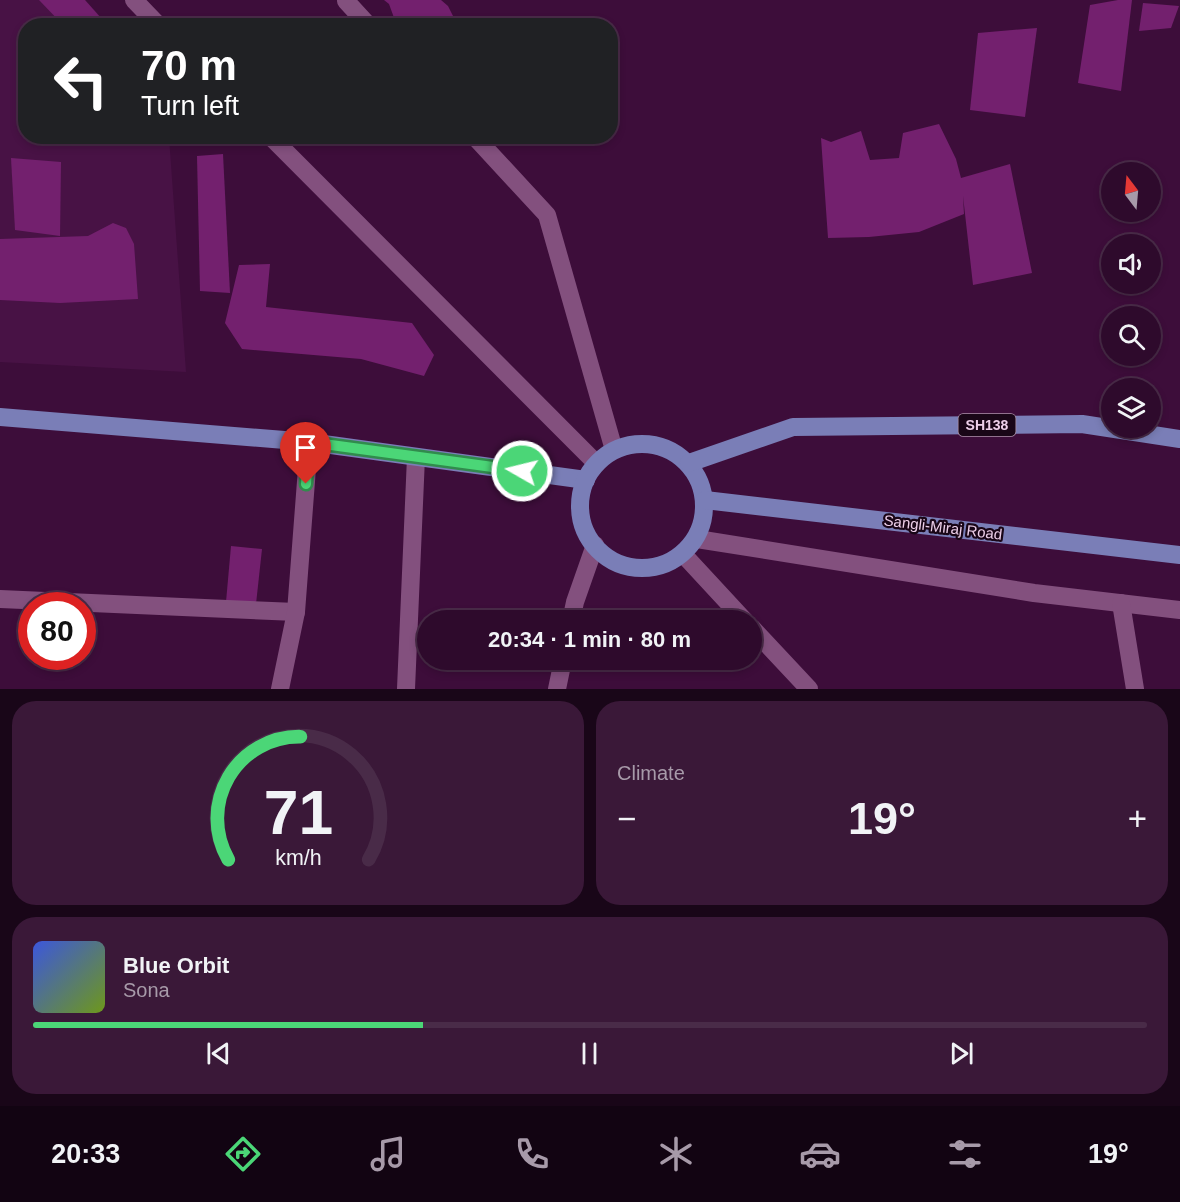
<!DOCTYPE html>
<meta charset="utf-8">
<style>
:root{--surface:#2e0a2c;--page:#3a1838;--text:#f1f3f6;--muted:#a79aa9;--line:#492b48;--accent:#4bd677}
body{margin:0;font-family:Arial,sans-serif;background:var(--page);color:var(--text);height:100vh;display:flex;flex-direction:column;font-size:22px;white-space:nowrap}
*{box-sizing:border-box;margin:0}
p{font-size:20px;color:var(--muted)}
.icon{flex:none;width:33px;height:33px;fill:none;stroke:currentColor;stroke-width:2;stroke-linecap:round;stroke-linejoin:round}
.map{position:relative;height:689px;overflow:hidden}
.side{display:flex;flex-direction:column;gap:12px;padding:12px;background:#190618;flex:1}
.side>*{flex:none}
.top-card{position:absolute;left:18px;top:18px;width:600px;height:126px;border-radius:24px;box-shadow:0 3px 9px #0003,0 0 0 2px var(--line);background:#202124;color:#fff;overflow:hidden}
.needle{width:39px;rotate:344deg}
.tools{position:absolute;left:1101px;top:162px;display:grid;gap:12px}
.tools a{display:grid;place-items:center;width:60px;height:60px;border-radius:50%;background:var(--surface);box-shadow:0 3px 9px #0003,0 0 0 2px var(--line);font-size:30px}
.speed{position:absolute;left:18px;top:592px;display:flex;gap:12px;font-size:30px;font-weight:700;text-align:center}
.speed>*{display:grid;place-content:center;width:78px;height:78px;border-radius:50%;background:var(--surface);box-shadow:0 3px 9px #0003,0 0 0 2px var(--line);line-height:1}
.speed .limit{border:9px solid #d22;background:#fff;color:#111}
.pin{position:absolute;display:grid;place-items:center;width:51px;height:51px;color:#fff;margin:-62px -26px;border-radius:50% 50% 50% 0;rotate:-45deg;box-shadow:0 0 6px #0007}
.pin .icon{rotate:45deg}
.me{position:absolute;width:66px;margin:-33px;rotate:278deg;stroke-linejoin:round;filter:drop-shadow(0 0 4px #0008)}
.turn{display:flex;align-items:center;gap:21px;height:126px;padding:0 24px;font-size:27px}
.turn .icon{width:78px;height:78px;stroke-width:2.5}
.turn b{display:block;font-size:42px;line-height:51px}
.big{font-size:45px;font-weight:700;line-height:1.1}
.side .widget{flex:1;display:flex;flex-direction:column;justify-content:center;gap:9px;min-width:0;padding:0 21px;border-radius:24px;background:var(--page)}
.side .dial{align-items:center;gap:0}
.dial svg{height:156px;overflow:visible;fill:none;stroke:var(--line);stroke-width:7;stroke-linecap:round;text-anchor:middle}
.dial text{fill:var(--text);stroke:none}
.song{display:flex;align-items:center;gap:18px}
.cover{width:72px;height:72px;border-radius:9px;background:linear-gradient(135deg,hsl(230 70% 55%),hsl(80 70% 35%))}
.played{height:6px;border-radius:3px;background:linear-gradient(90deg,var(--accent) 35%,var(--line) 35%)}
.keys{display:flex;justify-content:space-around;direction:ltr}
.heat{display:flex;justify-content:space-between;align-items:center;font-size:33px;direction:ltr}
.side .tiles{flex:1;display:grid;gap:12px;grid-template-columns:1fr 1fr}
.widget:last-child{grid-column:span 2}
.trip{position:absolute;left:417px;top:610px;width:345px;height:60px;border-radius:30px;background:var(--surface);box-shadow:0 3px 9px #0003,0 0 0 2px var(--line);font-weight:700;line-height:60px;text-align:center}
.menu{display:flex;height:96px;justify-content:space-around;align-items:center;background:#120412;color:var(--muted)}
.menu .icon{width:42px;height:42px}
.menu .active{color:var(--accent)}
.menu b{font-size:27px;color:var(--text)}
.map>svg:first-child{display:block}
.built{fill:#481245}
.building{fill:#73206e}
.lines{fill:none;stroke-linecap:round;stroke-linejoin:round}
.minor{stroke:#83507e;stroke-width:18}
.secondary{stroke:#83507e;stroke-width:18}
.trunk{stroke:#7a7eb7;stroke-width:18}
.route-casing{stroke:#318b4d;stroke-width:15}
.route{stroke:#4bd677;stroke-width:10}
.labels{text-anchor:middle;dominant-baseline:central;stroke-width:4.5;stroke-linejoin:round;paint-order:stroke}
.shield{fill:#190617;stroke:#ad93aa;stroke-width:1.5}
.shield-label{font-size:14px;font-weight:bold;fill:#edcfe9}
.street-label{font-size:15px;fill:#edcfe9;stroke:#190617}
</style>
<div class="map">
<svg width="1180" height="689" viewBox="0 0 1180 689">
<rect width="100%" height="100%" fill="#3d0d3a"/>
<polygon class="built" points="0,0 85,0 108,25 26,26 26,136 169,137 186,372 0,362"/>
<g class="building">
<polygon points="39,0 85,0 108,26 64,26"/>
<polygon points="384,0 441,0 448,6 458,26 397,26 389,4"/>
<polygon points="1118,0 1132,0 1121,91 1078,83 1090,5"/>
<polygon points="1143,3 1179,6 1171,28 1139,31"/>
<polygon points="1037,28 1025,117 970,110 978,33"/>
<polygon points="939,124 956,159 961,178 1010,164 1032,273 973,285 963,196 964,214 919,232 869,237 828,238 821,138 831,142 861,131 870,160 899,158 903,133"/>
<polygon points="223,154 230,293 200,291 197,156"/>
<polygon points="11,158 61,162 60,236 15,230"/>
<polygon points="113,223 126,228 134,244 138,299 60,303 0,300 0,239 88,236"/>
<polygon points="270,264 266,307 412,323 434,355 424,376 361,359 242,349 225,323 239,265"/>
<polygon points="231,546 262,549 256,604 226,602"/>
</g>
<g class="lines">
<g class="minor">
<polyline points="346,1 369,26"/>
<polyline points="474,136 547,215 614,450"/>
<polyline points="697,539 1034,593 1180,610"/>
<polyline points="683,554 745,621"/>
<polyline points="0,599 296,612"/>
<polyline points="1121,603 1135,689"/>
<polyline points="752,628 809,689"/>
<polyline points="280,689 296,612 309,442"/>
<polyline points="406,689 416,457"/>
</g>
<g class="secondary">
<polyline points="134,0 159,26"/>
<polyline points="270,136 592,459 598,462"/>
<polyline points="571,621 575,602 595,545"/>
<polyline points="557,689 563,660"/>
</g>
<g class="trunk">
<polyline points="0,417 309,442 586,480"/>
<circle cx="642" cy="506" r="62"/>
<polyline points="689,463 793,427 1082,424 1180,439"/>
<polyline points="705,500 1180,555"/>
</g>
</g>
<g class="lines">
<g class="route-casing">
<polyline id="route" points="306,484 309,442 522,471"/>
</g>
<use href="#route" class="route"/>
</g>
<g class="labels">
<rect class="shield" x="958.5" y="414" width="57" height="22" rx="4.5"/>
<g class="shield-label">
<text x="987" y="425">SH138</text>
</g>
<g class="street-label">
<text transform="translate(943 527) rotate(7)">Sangli-Miraj Road</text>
</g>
</g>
</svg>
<div class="tools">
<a><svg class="needle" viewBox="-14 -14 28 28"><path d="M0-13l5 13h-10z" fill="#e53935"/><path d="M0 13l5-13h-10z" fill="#a79aa9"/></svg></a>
<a><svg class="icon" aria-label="sound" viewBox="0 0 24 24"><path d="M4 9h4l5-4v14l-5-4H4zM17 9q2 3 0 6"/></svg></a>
<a><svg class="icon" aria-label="search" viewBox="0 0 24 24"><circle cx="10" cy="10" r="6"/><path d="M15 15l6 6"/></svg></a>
<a><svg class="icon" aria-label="layers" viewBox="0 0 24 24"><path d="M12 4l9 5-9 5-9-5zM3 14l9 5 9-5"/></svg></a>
</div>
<div class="speed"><div class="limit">80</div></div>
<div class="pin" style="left:306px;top:484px;background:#d93025"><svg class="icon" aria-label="arrive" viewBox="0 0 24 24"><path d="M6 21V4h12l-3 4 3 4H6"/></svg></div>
<svg class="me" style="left:522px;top:471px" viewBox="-20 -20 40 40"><circle r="17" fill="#4bd677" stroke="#fff" stroke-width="3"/><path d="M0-11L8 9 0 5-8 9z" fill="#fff"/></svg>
<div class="trip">20:34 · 1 min · 80 m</div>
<div class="top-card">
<div class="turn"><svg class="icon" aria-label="left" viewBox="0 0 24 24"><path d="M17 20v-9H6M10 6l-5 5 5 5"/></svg><div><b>70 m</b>Turn left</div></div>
</div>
</div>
<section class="side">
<div class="tiles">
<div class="widget dial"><svg viewBox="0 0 100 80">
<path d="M14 69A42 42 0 1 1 86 69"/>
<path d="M14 69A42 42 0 0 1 51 6" stroke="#4bd677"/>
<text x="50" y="56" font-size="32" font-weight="700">71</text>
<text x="50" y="72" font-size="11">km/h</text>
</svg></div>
<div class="widget"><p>Climate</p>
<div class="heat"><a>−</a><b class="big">19°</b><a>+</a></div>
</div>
<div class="widget">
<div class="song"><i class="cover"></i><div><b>Blue Orbit</b><p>Sona</p></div></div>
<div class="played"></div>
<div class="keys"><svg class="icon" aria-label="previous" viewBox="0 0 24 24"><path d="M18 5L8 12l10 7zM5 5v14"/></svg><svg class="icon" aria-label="pause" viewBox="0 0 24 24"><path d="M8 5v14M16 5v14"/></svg><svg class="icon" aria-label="next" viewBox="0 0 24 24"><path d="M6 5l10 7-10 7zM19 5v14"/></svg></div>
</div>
</div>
</section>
<nav class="menu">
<b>20:33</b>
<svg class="icon active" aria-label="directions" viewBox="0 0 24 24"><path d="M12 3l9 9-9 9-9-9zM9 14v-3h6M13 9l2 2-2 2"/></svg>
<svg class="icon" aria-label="music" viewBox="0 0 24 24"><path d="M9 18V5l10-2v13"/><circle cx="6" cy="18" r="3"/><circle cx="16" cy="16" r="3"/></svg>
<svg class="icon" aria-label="phone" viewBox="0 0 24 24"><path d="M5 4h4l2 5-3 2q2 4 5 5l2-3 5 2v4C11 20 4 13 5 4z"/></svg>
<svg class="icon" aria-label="climate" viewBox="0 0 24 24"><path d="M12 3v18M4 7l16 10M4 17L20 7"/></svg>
<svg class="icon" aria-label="car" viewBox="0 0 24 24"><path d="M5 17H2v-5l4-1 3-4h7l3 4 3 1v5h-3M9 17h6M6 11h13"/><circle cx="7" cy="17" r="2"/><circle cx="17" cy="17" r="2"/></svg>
<svg class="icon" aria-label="filters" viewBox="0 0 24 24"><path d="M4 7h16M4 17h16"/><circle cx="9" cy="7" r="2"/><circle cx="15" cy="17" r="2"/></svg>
<b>19°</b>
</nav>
